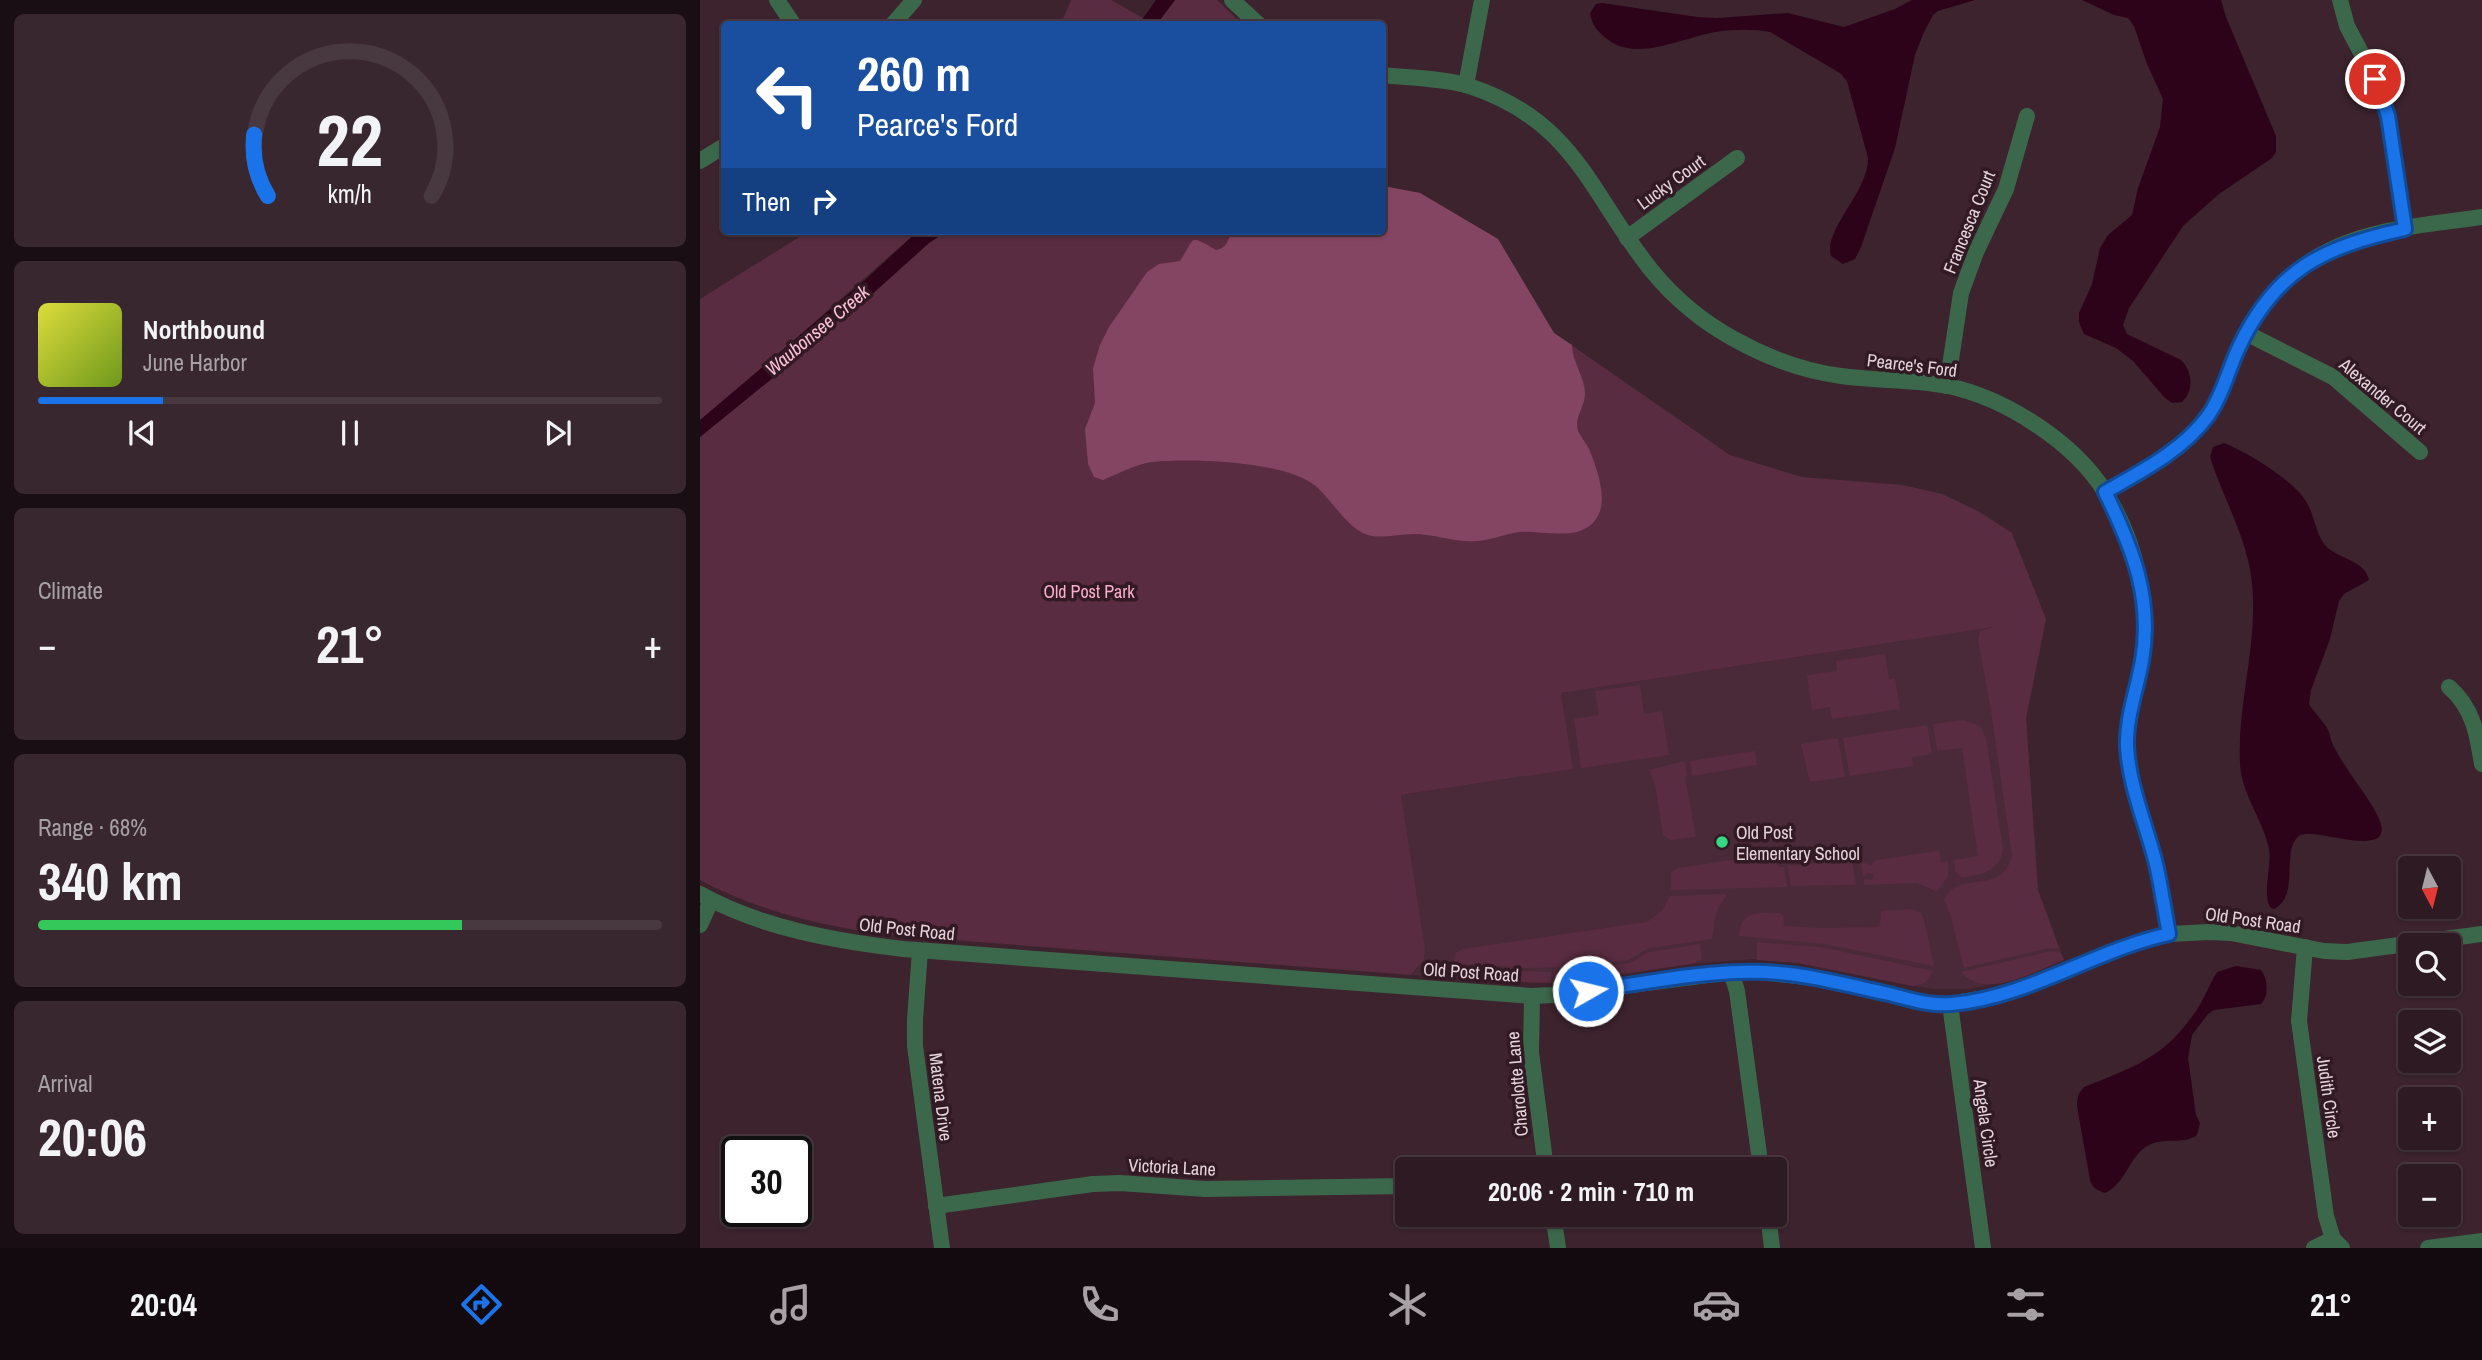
<!DOCTYPE html>
<meta charset="utf-8">
<style>
:root{--surface:#2d1a22;--page:#39272f;--text:#f1f3f6;--muted:#a7a1a5;--line:#483840;--accent:#1a73e8}
body{margin:0;font-family:"Archivo Narrow",sans-serif;background:var(--page);color:var(--text);height:100vh;display:flex;flex-direction:column;font-size:26px;white-space:nowrap}
*{box-sizing:border-box;margin:0}
p{font-size:23px;color:var(--muted)}
.icon{flex:none;width:38px;height:38px;fill:none;stroke:currentColor;stroke-width:2;stroke-linecap:round;stroke-linejoin:round}
.map{position:relative;flex:1;overflow:hidden}
.details{display:flex;flex-direction:column;gap:14px;padding:14px;background:#190e13;width:700px}
.details>*{flex:none}
.banner{position:absolute;left:21px;top:21px;width:665px;height:214px;border-radius:7px;box-shadow:0 2px 5px #0004,0 0 0 2px var(--line);background:#1a4fa0;color:#fff;overflow:hidden}
.needle{width:46px;rotate:173deg}
.controls{position:absolute;left:1698px;top:856px;display:grid;gap:14px}
.controls a{display:grid;place-items:center;width:63px;height:63px;border-radius:7px;background:var(--surface);box-shadow:0 2px 5px #0004,0 0 0 2px var(--line);font-size:35px}
.speed{position:absolute;left:21px;top:1136px;display:flex;gap:14px;font-size:35px;font-weight:700;text-align:center}
.speed>*{display:grid;place-content:center;width:91px;height:91px;border-radius:50%;background:var(--surface);box-shadow:0 2px 5px #0004,0 0 0 2px var(--line);line-height:1}
.speed .limit{border:4px solid #111;border-radius:10px;background:#fff;color:#111}
.pin{position:absolute;display:grid;place-items:center;width:60px;height:60px;color:#fff;margin:-30px;border:4px solid #fff;border-radius:50%;box-shadow:0 2px 7px #0007}
.me{position:absolute;width:77px;margin:-38px;rotate:82deg;stroke-linejoin:round;filter:drop-shadow(0 0 5px #0008)}
.turn{display:flex;align-items:center;gap:24px;height:147px;padding:0 21px;font-size:32px}
.turn .icon{width:91px;height:91px;stroke-width:2.5}
.turn b{display:block;font-size:49px;line-height:60px}
.then{display:flex;align-items:center;height:66px;padding:0 21px;background:#0003;gap:14px;font-size:26px}
.big{font-size:52px;font-weight:800;line-height:1.1}
.details .tile{flex:1;display:flex;flex-direction:column;justify-content:center;gap:10px;min-width:0;padding:0 24px;border-radius:10px;background:var(--page)}
.details .dial{align-items:center;gap:0}
.dial svg{height:182px;overflow:visible;fill:none;stroke:var(--line);stroke-width:7;stroke-linecap:round;text-anchor:middle}
.dial text{fill:var(--text);stroke:none}
.song{display:flex;align-items:center;gap:21px}
.cover{width:84px;height:84px;border-radius:10px;background:linear-gradient(135deg,hsl(60 70% 55%),hsl(80 70% 35%))}
.played{height:7px;border-radius:4px;background:linear-gradient(90deg,var(--accent) 20%,var(--line) 20%)}
.keys{display:flex;justify-content:space-around;direction:ltr}
.heat{display:flex;justify-content:space-between;align-items:center;font-size:38px;direction:ltr}
.charge{height:10px;border-radius:5px;background:linear-gradient(90deg,#34c759 68%,var(--line) 0)}
.trip{position:absolute;left:695px;top:1157px;width:392px;height:70px;border-radius:7px;background:var(--surface);box-shadow:0 2px 5px #0004,0 0 0 2px var(--line);font-weight:800;line-height:70px;text-align:center}
.dock{display:flex;height:112px;justify-content:space-around;align-items:center;background:#120a0e;color:var(--muted)}
.dock .icon{width:49px;height:49px}
.dock .current{color:var(--accent)}
.dock b{font-size:32px;color:var(--text)}
main{display:flex;flex:1;min-height:0}
.map>svg:first-child{display:block}
.built{fill:#4a2a38}
.green{fill:#592c41}
.forest{fill:#844562}
.water{fill:#2d0319}
.lines{fill:none;stroke-linecap:round;stroke-linejoin:round}
.minor{stroke:#3b684b;stroke-width:16}
.route-casing{stroke:#114b97;stroke-width:18}
.route{stroke:#1a73e8;stroke-width:12}
.poi-dot{fill:#34d881;stroke:#321a24;stroke-width:2.5}
.labels{text-anchor:middle;dominant-baseline:central;stroke-width:7;stroke-linejoin:round;paint-order:stroke}
.street-label{font-size:18px;fill:#e4d3da;stroke:#321a24}
.park-label{font-size:18px;fill:#faadcd;stroke:#321a24}
.poi-label{font-size:18px;fill:#e4d3da;stroke:#321a24;text-anchor:start}
.water-label{font-size:19px;font-style:italic;fill:#fcc1d9;stroke:#321a24}
</style>
<main>
<section class="details">
<div class="tile dial"><svg viewBox="0 0 100 80">
<path d="M14 69A42 42 0 1 1 86 69"/>
<path d="M14 69A42 42 0 0 1 8 42" stroke="#1a73e8"/>
<text x="50" y="56" font-size="32" font-weight="700">22</text>
<text x="50" y="72" font-size="11">km/h</text>
</svg></div>
<div class="tile">
<div class="song"><i class="cover"></i><div><b>Northbound</b><p>June Harbor</p></div></div>
<div class="played"></div>
<div class="keys"><svg class="icon" aria-label="previous" viewBox="0 0 24 24"><path d="M18 5L8 12l10 7zM5 5v14"/></svg><svg class="icon" aria-label="pause" viewBox="0 0 24 24"><path d="M8 5v14M16 5v14"/></svg><svg class="icon" aria-label="next" viewBox="0 0 24 24"><path d="M6 5l10 7-10 7zM19 5v14"/></svg></div>
</div>
<div class="tile"><p>Climate</p>
<div class="heat"><a>−</a><b class="big">21°</b><a>+</a></div>
</div>
<div class="tile"><p>Range · 68%</p><b class="big">340 km</b><div class="charge"></div></div>
<div class="tile"><p>Arrival</p><b class="big">20:06</b></div>
</section>
<div class="map">
<svg width="1782" height="1248" viewBox="0 0 1782 1248">
<rect width="100%" height="100%" fill="#3c232e"/>
<polygon class="built" points="1346,619 1326,718 1338,890 1364,960 1309,981 1268,989 1232,989 1098,963 1053,959 991,964 884,981 851,983 711,975 718,968 701,795 872,769 861,693"/>
<g class="green">
<polygon points="371,0 411,0 443,18 439,24 361,24"/>
<polygon points="475,0 517,0 542,24 457,24"/>
<path d="M683,186L720,193L798,239L854,333L1030,455L1102,477L1203,485L1242,494L1278,511L1312,533L1346,619L1326,718L1338,890L1359,948H1349L1264,968L1250,914L1244,899C1246,896 1248,893 1251,890C1272,875 1304,891 1312,855L1290,705L1278,640L1280,631L1294,627L861,693L873,769L701,795L725,949L724,959L711,975L199,936C130,928 62,913 0,880V437L85,368L131,325L169,297L229,243L247,231H682Z"/>
<polygon points="109,231 218,231 0,423 0,299"/>
<polygon points="1185,654 1189,679 1195,678 1200,709 1132,719 1130,707 1112,710 1107,675 1137,671 1136,661"/>
<polygon points="940,685 944,714 962,711 969,755 881,768 874,719 899,715 895,691"/>
<path d="M1263,720L1280,726L1286,738L1303,849C1300,872 1281,874 1262,878L1255,872L1254,860L1278,856L1262,748L1237,751L1233,724Z"/>
<polygon points="1227,725 1232,754 1212,757 1213,766 1150,776 1143,738"/>
<polygon points="1138,738 1145,777 1110,782 1101,744"/>
<polygon points="1055,751 1057,765 992,776 990,761"/>
<polygon points="985,761 987,776 985,777 996,837 970,840 963,835 955,784 949,770"/>
<polygon points="1239,851 1241,862 1248,861 1248,876 1237,892 1217,883 1164,885 1164,879 1172,880 1174,875 1169,873 1163,876 1161,862 1171,865 1176,860"/>
<polygon points="1058,856 1062,859 1072,858 1079,867 1084,867 1087,887 971,890 971,872 978,868"/>
<polygon points="1152,860 1156,885 1091,886 1088,866"/>
<path d="M1025,894L1027,896C1012,913 1016,919 1012,939L949,948L928,960L881,967L826,968L753,963L756,953L762,949L947,922L962,911L970,896Z"/>
<path d="M1212,909L1220,912L1224,920L1234,966L1124,944L1039,936C1042,908 1058,914 1080,913L1083,915L1084,926L1122,928L1176,927L1180,925L1181,911Z"/>
<polygon points="1057,942 1121,947 1233,971 1225,983 1212,986 1098,963 1057,960"/>
<polygon points="1000,944 1002,960 991,964 855,983 855,972 930,963 949,952"/>
<path d="M1351,951L1361,953L1364,960C1334,971 1287,1001 1261,972Z"/>
<path d="M748,967L814,971L813,982C795,981 757,985 748,967Z"/>
<polygon points="817,971 851,972 851,983 816,982"/>
</g>
<path class="forest" d="M683,186L720,193L798,239L854,333L872,345C872,362 886,379 885,395C884,408 874,418 878,431C881,437 886,443 889,449C896,466 906,493 900,511C888,545 844,530 819,532C805,534 791,540 777,541C756,543 735,534 714,534C700,534 685,538 672,536C649,533 631,497 613,484C581,461 491,458 452,462C434,465 420,473 403,480L394,477L388,464L385,429L395,403L393,368L400,345L409,327L447,272L459,264L480,261C497,235 488,235 516,250C527,248 528,241 531,231H682Z"/>
<g class="water">
<polygon points="456,0 475,0 457,24 439,24"/>
<path d="M1212,0H1275L1238,11L1233,15L1224,32L1215,55L1195,148L1161,247L1155,259L1143,264L1131,256C1123,229 1169,192 1168,158L1147,81L1140,73L1070,32C1054,29 1033,29 1016,32C983,37 937,63 907,39C897,31 892,25 890,13L896,4L902,3L997,17L1017,18L1088,13L1144,27L1195,9Z"/>
<path d="M1382,0H1521L1526,17L1576,136V152L1572,158L1519,194L1483,226L1429,308L1423,325L1427,334L1481,360C1493,372 1494,391 1482,402L1472,403L1465,398L1433,361L1416,348L1384,334L1379,322V313L1392,284L1400,248L1408,235L1432,215L1438,188L1460,127L1463,99L1447,64L1434,26L1428,18L1414,15Z"/>
<polygon points="218,231 247,231 229,243 169,297 131,325 85,368 0,437 0,420 166,279"/>
<path d="M1524,443C1547,452 1595,481 1607,503C1615,516 1616,538 1628,548C1641,559 1665,561 1669,580L1644,594L1639,601L1630,639L1611,690L1609,704C1614,712 1620,718 1625,725C1630,731 1630,739 1633,745C1643,765 1659,785 1671,804C1714,871 1614,824 1599,836C1580,851 1601,895 1574,909L1570,907C1562,890 1572,868 1569,849C1563,819 1542,796 1540,764C1537,709 1555,654 1553,599C1552,544 1526,507 1510,457L1513,447Z"/>
<path d="M1536,966L1561,970C1568,979 1569,996 1561,1004L1514,1010L1508,1014L1492,1035L1488,1058L1496,1115L1500,1123L1497,1135C1483,1145 1464,1137 1449,1145C1429,1155 1426,1184 1405,1193C1397,1190 1392,1188 1390,1180L1377,1106C1377,1097 1378,1094 1384,1087C1434,1067 1464,1058 1496,1011C1504,999 1509,985 1517,972Z"/>
</g>
<g class="lines">
<g class="minor">
<polyline points="77,0 93,24"/>
<polyline points="532,0 558,24"/>
<polyline points="1640,0 1647,26 1675,79 1688,116 1705,229"/>
<polyline points="193,24 214,0"/>
<path d="M682,75C710,78 742,78 769,86C876,121 889,193 952,271C975,299 1003,322 1034,339C1068,358 1103,371 1141,376C1176,381 1213,379 1248,386C1305,398 1374,442 1405,492C1436,541 1450,603 1442,659C1438,687 1427,716 1427,745C1428,785 1445,823 1455,862C1461,885 1464,910 1469,934"/>
<polyline points="766,85 782,0"/>
<polyline points="0,161 24,146"/>
<polyline points="927,238 1037,158"/>
<polyline points="1546,333 1633,377 1720,452"/>
<polyline points="1247,386 1261,293 1276,252 1306,189 1327,116"/>
<path d="M1405,492C1442,471 1482,451 1507,416C1522,397 1527,375 1536,353C1552,314 1580,279 1617,257C1665,228 1727,225 1782,217"/>
<path d="M1749,687C1773,708 1777,733 1782,764"/>
<path d="M0,894C61,928 135,941 203,949L832,996L853,995L1031,972H1061L1123,979L1228,1003L1250,1004L1297,996L1321,988L1446,939L1469,934L1510,932L1531,933L1624,951L1647,952L1782,934"/>
<polyline points="0,925 11,901"/>
<polyline points="1605,947 1599,1021 1626,1216 1633,1239 1642,1248"/>
<polyline points="220,951 215,1019 215,1046 242,1248"/>
<polyline points="1031,972 1037,991 1061,1169"/>
<polyline points="832,996 831,1052 846,1169"/>
<polyline points="1250,1004 1283,1248"/>
<polyline points="236,1206 393,1184 420,1183 505,1189 707,1186"/>
<polyline points="853,1214 858,1248"/>
<polyline points="1068,1214 1072,1248"/>
<polyline points="1614,1248 1633,1239"/>
<polyline points="1728,1248 1782,1241"/>
</g>
</g>
<g class="lines">
<g class="route-casing">
<path id="route" d="M888,991C954,982 1022,966 1089,974C1123,978 1156,987 1189,994C1209,999 1230,1006 1252,1004C1329,997 1395,950 1469,934C1464,909 1461,884 1455,860C1445,822 1429,785 1427,746C1426,718 1437,689 1442,661C1453,598 1432,547 1405,492C1442,471 1482,451 1508,416C1523,395 1528,370 1539,347C1576,269 1623,247 1705,229L1688,116L1675,79"/>
</g>
<use href="#route" class="route"/>
</g>
<circle class="poi-dot" cx="1022" cy="842" r="7"/>
<g class="labels">
<g class="street-label">
<text transform="translate(971 182) rotate(-36)">Lucky Court</text>
<text transform="translate(1269 222) rotate(-68)">Francesca Court</text>
<text transform="translate(1212 365) rotate(7)">Pearce's Ford</text>
<text transform="translate(1683 396) rotate(40)">Alexander Court</text>
<text transform="translate(1553 920) rotate(8)">Old Post Road</text>
<text transform="translate(207 929) rotate(6)">Old Post Road</text>
<text transform="translate(771 972) rotate(4)">Old Post Road</text>
<text transform="translate(817 1084) rotate(-95)">Charolotte Lane</text>
<text transform="translate(241 1097) rotate(83)">Matena Drive</text>
<text transform="translate(1629 1097) rotate(82)">Judith Circle</text>
<text transform="translate(1286 1123) rotate(82)">Angela Circle</text>
<text transform="translate(472 1167) rotate(3)">Victoria Lane</text>
</g>
<g class="park-label">
<text x="389" y="591">Old Post Park</text>
</g>
<g class="poi-label">
<text x="1036" y="832">Old Post<tspan x="1036" dy="21">Elementary School</tspan></text>
</g>
<g class="water-label">
<text transform="translate(117 330) rotate(-40)">Waubonsee Creek</text>
</g>
</g>
</svg>
<div class="controls">
<a><svg class="needle" viewBox="-14 -14 28 28"><path d="M0-13l5 13h-10z" fill="#e53935"/><path d="M0 13l5-13h-10z" fill="#a7a1a5"/></svg></a>
<a><svg class="icon" aria-label="search" viewBox="0 0 24 24"><circle cx="10" cy="10" r="6"/><path d="M15 15l6 6"/></svg></a>
<a><svg class="icon" aria-label="layers" viewBox="0 0 24 24"><path d="M12 4l9 5-9 5-9-5zM3 14l9 5 9-5"/></svg></a>
<a>+</a>
<a>−</a>
</div>
<div class="speed"><div class="limit">30</div></div>
<div class="pin" style="left:1675px;top:79px;background:#d93025"><svg class="icon" aria-label="arrive" viewBox="0 0 24 24"><path d="M6 21V4h12l-3 4 3 4H6"/></svg></div>
<svg class="me" style="left:888px;top:991px" viewBox="-20 -20 40 40"><circle r="17" fill="#1a73e8" stroke="#fff" stroke-width="3"/><path d="M0-11L8 9 0 5-8 9z" fill="#fff"/></svg>
<div class="trip">20:06 · 2 min · 710 m</div>
<div class="banner">
<div class="turn"><svg class="icon" aria-label="left" viewBox="0 0 24 24"><path d="M17 20v-9H6M10 6l-5 5 5 5"/></svg><div><b>260 m</b>Pearce's Ford</div></div>
<div class="then">Then<svg class="icon" aria-label="right" viewBox="0 0 24 24"><path d="M7 20v-9h11M14 6l5 5-5 5"/></svg></div>
</div>
</div>
</main>
<nav class="dock">
<b>20:04</b>
<svg class="icon current" aria-label="directions" viewBox="0 0 24 24"><path d="M12 3l9 9-9 9-9-9zM9 14v-3h6M13 9l2 2-2 2"/></svg>
<svg class="icon" aria-label="music" viewBox="0 0 24 24"><path d="M9 18V5l10-2v13"/><circle cx="6" cy="18" r="3"/><circle cx="16" cy="16" r="3"/></svg>
<svg class="icon" aria-label="phone" viewBox="0 0 24 24"><path d="M5 4h4l2 5-3 2q2 4 5 5l2-3 5 2v4C11 20 4 13 5 4z"/></svg>
<svg class="icon" aria-label="climate" viewBox="0 0 24 24"><path d="M12 3v18M4 7l16 10M4 17L20 7"/></svg>
<svg class="icon" aria-label="car" viewBox="0 0 24 24"><path d="M5 17H2v-5l4-1 3-4h7l3 4 3 1v5h-3M9 17h6M6 11h13"/><circle cx="7" cy="17" r="2"/><circle cx="17" cy="17" r="2"/></svg>
<svg class="icon" aria-label="filters" viewBox="0 0 24 24"><path d="M4 7h16M4 17h16"/><circle cx="9" cy="7" r="2"/><circle cx="15" cy="17" r="2"/></svg>
<b>21°</b>
</nav>
